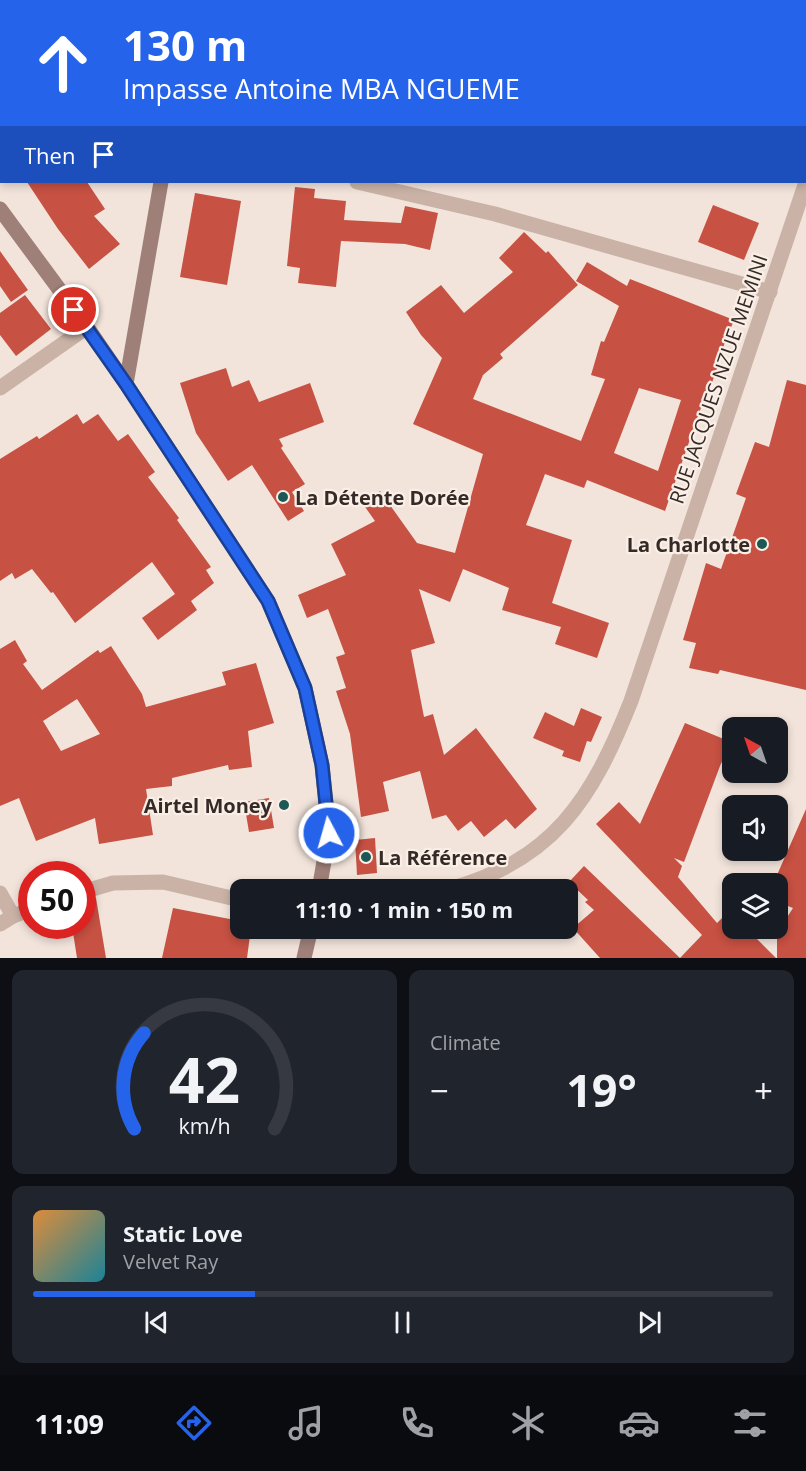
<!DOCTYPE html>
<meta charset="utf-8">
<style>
:root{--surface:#171b24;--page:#20242c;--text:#f1f3f6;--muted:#9ea1a6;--line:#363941;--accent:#2563eb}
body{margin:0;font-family:"Open Sans",sans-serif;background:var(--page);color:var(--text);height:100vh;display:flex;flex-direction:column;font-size:22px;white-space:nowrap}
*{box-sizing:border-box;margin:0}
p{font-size:20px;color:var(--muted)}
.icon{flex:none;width:33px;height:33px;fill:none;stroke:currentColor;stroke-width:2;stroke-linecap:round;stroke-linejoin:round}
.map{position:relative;height:958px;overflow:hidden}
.drawer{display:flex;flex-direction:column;gap:12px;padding:12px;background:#0d0f14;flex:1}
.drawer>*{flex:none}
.hud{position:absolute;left:0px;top:0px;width:807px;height:183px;box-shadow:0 3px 9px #0003;background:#2563eb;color:#fff;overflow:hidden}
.needle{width:39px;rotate:320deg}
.buttons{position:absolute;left:722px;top:717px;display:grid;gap:12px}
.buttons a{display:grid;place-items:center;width:66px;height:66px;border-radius:12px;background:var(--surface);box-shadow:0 3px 9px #0003;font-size:30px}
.speed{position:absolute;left:18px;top:861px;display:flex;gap:12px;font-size:30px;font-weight:700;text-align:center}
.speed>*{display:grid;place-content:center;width:78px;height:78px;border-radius:50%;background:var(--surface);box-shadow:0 3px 9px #0003;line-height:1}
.speed .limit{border:9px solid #d22;background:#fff;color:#111}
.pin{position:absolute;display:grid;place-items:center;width:51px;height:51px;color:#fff;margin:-26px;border:3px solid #fff;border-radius:50%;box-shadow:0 2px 6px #0007}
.me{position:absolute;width:66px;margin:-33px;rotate:354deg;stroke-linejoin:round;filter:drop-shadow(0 0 4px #0008)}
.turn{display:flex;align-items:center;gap:21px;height:126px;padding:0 24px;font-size:27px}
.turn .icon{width:78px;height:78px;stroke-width:2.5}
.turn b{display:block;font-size:42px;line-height:51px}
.then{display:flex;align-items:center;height:57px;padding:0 24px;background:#0003;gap:12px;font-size:22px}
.big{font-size:45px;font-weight:700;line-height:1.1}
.drawer .card{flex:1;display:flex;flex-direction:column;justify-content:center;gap:9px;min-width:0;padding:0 21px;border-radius:12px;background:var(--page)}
.drawer .dial{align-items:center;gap:0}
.dial svg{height:156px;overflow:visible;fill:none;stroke:var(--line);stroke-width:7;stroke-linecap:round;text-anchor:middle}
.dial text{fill:var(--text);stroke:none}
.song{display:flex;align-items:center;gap:18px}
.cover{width:72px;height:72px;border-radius:9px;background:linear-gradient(135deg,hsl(30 70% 55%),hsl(190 70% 35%))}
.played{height:6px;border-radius:3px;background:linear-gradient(90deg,var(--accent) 30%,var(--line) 30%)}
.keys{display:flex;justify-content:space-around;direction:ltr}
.heat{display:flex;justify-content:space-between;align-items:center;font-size:33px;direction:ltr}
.drawer .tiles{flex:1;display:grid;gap:12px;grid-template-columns:1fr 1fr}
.card:last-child{grid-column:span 2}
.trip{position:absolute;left:230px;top:879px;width:348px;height:60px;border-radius:12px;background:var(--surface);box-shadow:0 3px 9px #0003;font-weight:700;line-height:60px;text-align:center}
.menu{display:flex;height:96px;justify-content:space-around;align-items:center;background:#090b0e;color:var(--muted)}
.menu .icon{width:42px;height:42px}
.menu .current{color:var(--accent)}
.menu b{font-size:27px;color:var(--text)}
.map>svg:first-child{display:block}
.building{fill:#c75143;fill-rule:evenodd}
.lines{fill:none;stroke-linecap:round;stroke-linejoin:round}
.minor{stroke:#cab2a6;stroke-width:15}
.secondary{stroke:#9e8078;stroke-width:15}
.route-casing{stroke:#184099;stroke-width:15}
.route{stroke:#2563eb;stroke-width:10}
.poi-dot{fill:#1c5854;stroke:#faefe7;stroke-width:2}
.labels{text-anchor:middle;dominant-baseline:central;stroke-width:4.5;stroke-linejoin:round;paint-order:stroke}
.street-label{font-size:20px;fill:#362a27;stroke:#faefe7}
.poi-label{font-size:20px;font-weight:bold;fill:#362a27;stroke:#faefe7;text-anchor:start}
</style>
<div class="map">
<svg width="806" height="958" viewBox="0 0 806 958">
<rect width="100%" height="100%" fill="#f2e4db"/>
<g class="building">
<polygon points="27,182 87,182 105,209 94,216 120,244 89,269 58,229"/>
<polygon points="295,187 315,189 314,198 346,201 344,220 401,223 405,206 438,213 430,250 405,244 341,241 336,287 298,283 300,268 287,266"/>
<polygon points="195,193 241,201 227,285 180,277"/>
<polygon points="713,205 759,223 744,260 698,242"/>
<path d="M524,232L546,253L548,251L578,285L500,354L503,358L483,375L473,399L581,441L605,379L591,375L601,341L604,342L619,306L576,281L587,262L627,286L630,279L734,320L716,365L718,366L705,402H703L665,511L587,480L584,488L545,474L526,525L572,540L552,603L609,623L597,658L555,644L561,627L502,610L509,588L463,569L450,602L419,589L435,643L411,650L424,717L433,714L444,755L476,728L537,809L515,829L506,819L484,837L471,821L458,831L446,815L432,819L420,771L383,782L389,811L361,817L350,734L336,691L346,688L336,657L345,654L328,609L307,618L298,595L346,575L331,544L375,521L363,504L380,491L417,543L455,553L483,454L413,424L442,358L421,335L406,312L441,285L464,313L513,272L499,258ZM639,388L681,400L658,471L614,453Z"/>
<polygon points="0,251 28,290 11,302 0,286"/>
<polygon points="25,295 51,329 16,356 0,335 0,313"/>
<polygon points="226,368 232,387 249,380 259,402 310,383 324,422 279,439 283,446 281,448 305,484 292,492 304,511 288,521 252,465 228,481 196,433 180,383"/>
<polygon points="787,380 806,385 806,690 720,670 718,674 689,668 696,643 683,640 706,563 721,569 746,498 736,494 755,442 769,447"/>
<polygon points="77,414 83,424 98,414 118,441 128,434 155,472 148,477 179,518 177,520 211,567 206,570 214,583 191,601 197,610 158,640 142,618 175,594 152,562 75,623 53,592 51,593 32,569 15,579 12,573 0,581 0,459 37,436 39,439"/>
<path d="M15,640L27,661L23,664L42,690L98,650L100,653L111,646L142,694L146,707L226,685L222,672L256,663L274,723L248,731L252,767L229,770L228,765L172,778V786L146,789L153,835L99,844L95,818L36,841L19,798L0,806V649ZM77,699L100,734L61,751L43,721Z"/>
<polygon points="581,708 602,717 591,742 587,741 580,762 562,756 564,751 533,738 545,712 574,726"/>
<polygon points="685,723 731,742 720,766 684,862 674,858 682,866 678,877 717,923 732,908 732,928 746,928 776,958 600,958 573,928 594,910 585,902 588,900 569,882 584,866 680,958 702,935 596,824 619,802 640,824"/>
<polygon points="269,798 274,828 249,832 244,802"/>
<polygon points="806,809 806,958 777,958 777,933 793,908 777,902 777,875"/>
<polygon points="375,838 377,873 357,875 355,840"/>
<polygon points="96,898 106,958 77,958 72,926 82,926 82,901"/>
<polygon points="173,908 240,921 240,928 251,928 247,958 162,958"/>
</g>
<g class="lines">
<g class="minor">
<polyline points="357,182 495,214 770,292"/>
<polyline points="0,388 87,327"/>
<path d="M446,890C554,861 592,799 631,701L806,182"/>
<polyline points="82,892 113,883 163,882 240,900"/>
<polyline points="0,893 13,916"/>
<polyline points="0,924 13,916 32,909"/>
</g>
<g class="secondary">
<polyline points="185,2 185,0"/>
<polyline points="0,209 87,327 126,384 268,601 305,688 322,765 329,833 319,890"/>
<polyline points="126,384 161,182"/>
<polyline points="304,958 311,928"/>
</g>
</g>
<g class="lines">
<g class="route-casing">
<polyline id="route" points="74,310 126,384 268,601 305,688 322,765 329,833"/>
</g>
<use href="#route" class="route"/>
</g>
<g class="poi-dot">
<circle cx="283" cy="497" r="6"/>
<circle cx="762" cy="544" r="6"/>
<circle cx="284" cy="805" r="6"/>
<circle cx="366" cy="857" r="6"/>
</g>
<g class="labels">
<g class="street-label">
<text transform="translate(718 379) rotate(-71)">RUE JACQUES NZUE MEMINI</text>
</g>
<g class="poi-label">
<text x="295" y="497">La Détente Dorée</text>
<text x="750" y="544" text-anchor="end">La Charlotte</text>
<text x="272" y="805" text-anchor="end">Airtel Money</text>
<text x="378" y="857">La Référence</text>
</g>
</g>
</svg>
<div class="buttons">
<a><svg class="needle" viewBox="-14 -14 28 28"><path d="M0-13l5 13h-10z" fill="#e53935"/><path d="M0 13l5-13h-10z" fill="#9ea1a6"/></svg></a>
<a><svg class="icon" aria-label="sound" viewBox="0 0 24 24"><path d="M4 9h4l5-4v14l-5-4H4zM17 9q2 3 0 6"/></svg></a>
<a><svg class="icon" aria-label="layers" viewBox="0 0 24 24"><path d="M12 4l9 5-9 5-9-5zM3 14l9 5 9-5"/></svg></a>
</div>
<div class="speed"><div class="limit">50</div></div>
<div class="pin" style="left:74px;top:310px;background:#d93025"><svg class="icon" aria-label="arrive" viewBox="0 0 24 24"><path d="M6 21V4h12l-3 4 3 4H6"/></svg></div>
<svg class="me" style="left:329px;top:833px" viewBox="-20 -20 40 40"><circle r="17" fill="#2563eb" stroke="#fff" stroke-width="3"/><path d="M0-11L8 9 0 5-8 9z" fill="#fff"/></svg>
<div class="trip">11:10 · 1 min · 150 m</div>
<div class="hud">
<div class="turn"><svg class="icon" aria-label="ahead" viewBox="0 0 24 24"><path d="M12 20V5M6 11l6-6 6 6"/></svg><div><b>130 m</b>Impasse Antoine MBA NGUEME</div></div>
<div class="then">Then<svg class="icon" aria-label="arrive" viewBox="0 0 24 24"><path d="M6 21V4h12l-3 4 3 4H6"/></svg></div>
</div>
</div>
<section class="drawer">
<div class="tiles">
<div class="card dial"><svg viewBox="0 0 100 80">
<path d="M14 69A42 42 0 1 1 86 69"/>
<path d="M14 69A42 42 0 0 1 19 20" stroke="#2563eb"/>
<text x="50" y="56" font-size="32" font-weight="700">42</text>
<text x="50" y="72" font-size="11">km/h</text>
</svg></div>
<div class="card"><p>Climate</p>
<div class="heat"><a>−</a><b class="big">19°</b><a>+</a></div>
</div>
<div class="card">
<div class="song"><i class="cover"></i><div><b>Static Love</b><p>Velvet Ray</p></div></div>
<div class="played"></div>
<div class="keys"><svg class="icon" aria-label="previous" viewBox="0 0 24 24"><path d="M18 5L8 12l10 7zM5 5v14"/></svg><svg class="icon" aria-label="pause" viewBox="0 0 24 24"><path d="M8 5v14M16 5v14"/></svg><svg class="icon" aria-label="next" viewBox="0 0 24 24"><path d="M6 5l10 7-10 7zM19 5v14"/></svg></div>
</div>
</div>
</section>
<nav class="menu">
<b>11:09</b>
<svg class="icon current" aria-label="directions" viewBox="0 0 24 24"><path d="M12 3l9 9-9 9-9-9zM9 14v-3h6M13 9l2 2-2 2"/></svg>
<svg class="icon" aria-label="music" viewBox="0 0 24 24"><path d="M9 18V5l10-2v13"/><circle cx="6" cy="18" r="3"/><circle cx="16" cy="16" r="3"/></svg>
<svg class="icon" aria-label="phone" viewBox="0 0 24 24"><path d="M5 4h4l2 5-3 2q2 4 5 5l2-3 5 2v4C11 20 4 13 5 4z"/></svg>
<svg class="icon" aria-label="climate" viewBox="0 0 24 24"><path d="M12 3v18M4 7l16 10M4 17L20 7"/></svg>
<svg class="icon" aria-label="car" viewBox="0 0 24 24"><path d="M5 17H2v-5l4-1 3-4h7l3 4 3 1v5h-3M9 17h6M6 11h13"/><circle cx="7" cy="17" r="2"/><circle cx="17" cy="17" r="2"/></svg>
<svg class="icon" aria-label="filters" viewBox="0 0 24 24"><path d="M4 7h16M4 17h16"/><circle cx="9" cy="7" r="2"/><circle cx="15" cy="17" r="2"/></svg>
</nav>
